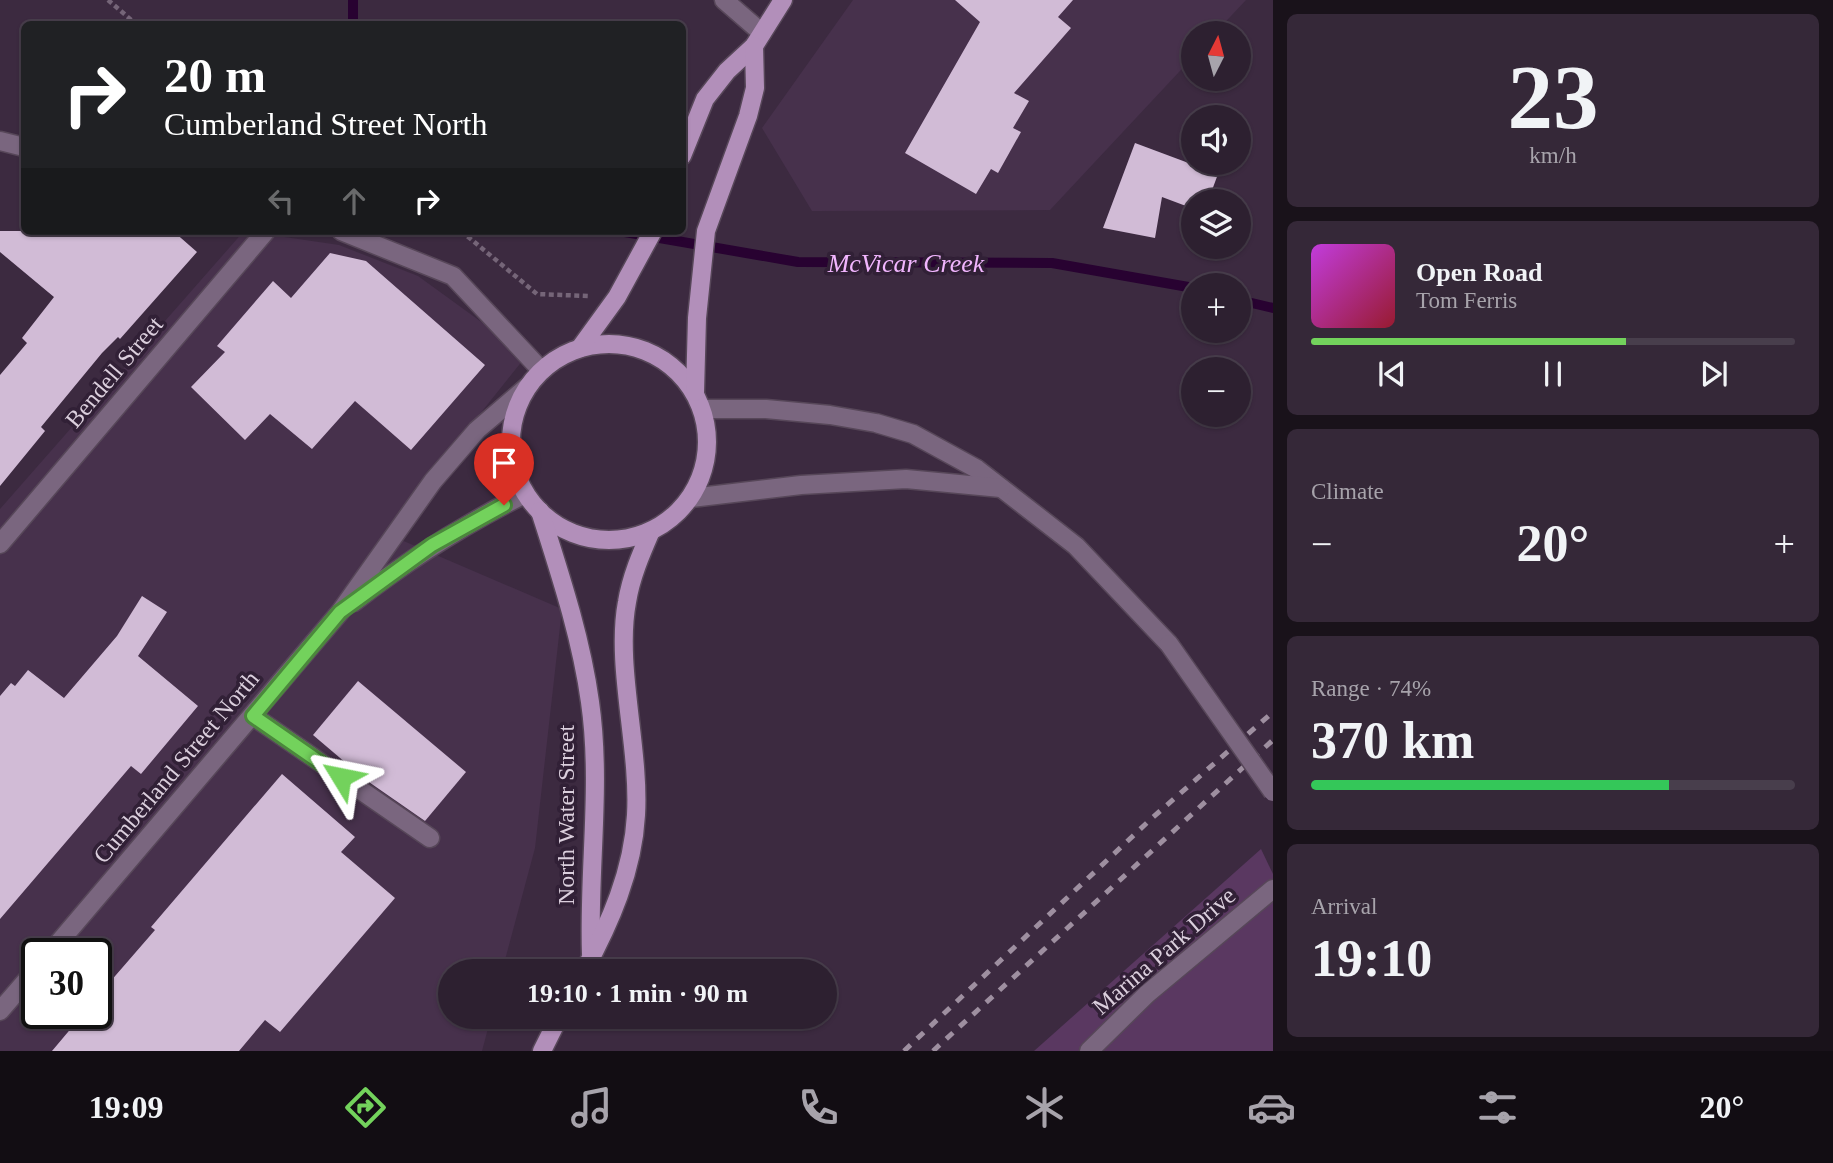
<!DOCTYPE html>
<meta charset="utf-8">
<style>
:root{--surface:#2d2030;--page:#352838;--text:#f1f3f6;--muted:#a7a3ab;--line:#483e4c;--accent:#73d25c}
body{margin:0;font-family:"Times New Roman",serif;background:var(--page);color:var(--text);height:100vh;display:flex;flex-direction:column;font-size:26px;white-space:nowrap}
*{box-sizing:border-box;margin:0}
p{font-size:23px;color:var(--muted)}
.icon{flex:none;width:38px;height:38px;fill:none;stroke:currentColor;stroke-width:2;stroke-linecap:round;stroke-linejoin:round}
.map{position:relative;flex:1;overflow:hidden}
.panel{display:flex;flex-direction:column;gap:14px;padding:14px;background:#19121a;width:560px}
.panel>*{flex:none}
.hud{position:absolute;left:21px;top:21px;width:665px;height:214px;border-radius:10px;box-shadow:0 2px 5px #0004,0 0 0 2px var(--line);background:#202124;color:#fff;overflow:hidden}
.needle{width:46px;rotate:6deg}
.fabs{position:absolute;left:1181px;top:21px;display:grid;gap:14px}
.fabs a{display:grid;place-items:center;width:70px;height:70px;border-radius:50%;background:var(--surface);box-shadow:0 2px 5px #0004,0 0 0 2px var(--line);font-size:35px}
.speed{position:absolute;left:21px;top:938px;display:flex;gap:14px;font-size:35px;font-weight:700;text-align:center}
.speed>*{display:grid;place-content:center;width:91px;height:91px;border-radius:50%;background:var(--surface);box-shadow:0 2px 5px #0004,0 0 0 2px var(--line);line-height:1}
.speed .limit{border:4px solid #111;border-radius:10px;background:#fff;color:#111}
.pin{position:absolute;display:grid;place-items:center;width:60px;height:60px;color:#fff;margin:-72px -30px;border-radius:50% 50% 50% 0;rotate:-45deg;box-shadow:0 0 7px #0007}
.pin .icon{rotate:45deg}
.me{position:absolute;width:77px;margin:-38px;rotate:305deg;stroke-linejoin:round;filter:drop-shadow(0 0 5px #0008)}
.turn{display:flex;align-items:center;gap:24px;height:147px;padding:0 28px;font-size:32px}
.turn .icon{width:91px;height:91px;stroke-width:2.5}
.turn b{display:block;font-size:49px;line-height:60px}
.lanes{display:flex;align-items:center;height:66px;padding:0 28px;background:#0003;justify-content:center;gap:35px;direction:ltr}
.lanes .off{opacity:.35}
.big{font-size:52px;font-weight:700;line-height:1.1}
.panel .card{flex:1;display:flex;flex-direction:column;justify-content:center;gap:10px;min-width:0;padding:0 24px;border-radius:10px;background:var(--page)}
.panel .dial{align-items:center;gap:0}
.dial b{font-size:91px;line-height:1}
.song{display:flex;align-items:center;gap:21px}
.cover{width:84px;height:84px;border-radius:10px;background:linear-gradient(135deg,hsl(290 70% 55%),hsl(350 70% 35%))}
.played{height:7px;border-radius:4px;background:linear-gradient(90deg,var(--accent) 65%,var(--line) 65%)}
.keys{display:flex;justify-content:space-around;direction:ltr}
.heat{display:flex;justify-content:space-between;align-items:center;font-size:38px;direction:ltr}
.charge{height:10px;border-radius:5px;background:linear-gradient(90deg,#34c759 74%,var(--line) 0)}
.trip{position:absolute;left:438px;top:959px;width:399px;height:70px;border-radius:35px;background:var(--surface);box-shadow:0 2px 5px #0004,0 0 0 2px var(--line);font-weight:700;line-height:70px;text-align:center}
.dock{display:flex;height:112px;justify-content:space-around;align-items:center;background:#120d13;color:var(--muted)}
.dock .icon{width:49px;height:49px}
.dock .selected{color:var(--accent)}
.dock b{font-size:32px;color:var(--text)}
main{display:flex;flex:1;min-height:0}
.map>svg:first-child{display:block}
.built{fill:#47314c;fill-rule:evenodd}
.green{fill:#5a3861}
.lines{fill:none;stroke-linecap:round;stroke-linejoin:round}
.stream{stroke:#280231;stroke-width:10}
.building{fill:#d1bbd6}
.minor-casing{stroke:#574759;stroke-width:21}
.major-casing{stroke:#574759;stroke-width:21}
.path{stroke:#756578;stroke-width:4.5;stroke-dasharray:5 3.5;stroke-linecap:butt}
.minor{stroke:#7a667f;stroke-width:18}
.major{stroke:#b28fba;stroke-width:18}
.rail{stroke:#9e8fa0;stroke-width:5;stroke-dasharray:9 9;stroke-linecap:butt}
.minor-bridge-casing{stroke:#574759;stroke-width:21;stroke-linecap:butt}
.minor-bridge{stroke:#7a667f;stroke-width:18}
.route-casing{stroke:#4b883c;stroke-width:18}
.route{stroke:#73d25c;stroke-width:12}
.labels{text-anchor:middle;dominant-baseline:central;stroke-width:7;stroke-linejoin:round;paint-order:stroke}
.street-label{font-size:24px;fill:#dbcfdd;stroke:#312036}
.water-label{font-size:26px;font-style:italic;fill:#f1b5fe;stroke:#312036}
</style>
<main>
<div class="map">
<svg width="1273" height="1051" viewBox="0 0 1273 1051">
<rect width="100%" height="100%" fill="#3c2a40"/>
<g class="built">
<polygon points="853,0 1246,0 1215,33 1194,33 1193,57 1050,210 812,211 762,128"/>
<path d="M244,231L339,245L418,276L527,355L385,533L562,609L535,848L502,971H450V1017H491L482,1051H0V509ZM37,954H96V1013H37Z"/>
</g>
<polygon class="green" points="1261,849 1273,874 1273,1051 1034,1051"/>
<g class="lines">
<g class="stream">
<polyline points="353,0 353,24"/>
<polyline points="619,231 798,262 1052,263 1194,288"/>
<polyline points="1239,300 1273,308"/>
</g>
</g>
<g class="building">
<polygon points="955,0 1073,0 1058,17 1071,28 1014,93 1029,101 1013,128 1021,132 998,173 991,169 976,194 905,153 980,22"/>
<polygon points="1135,143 1218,174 1208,201 1194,201 1194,209 1162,197 1155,238 1103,228"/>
<polygon points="0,231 173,231 197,252 120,339 118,337 102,353 41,427 45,431 0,486 0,375 27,343 22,338 54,297 0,252"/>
<polygon points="330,253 366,261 485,365 411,450 355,401 312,449 270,414 245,440 191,387 225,352 217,346 273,281 291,298"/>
<polygon points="142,596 167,612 138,656 198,706 141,774 131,766 0,919 0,696 11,683 15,686 28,670 64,698 117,636"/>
<polygon points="358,681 466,772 425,821 366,780 313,735"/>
<polygon points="282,774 355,837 341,852 395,898 280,1032 265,1020 239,1051 52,1051 84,1013 96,1013 96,998 155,930 151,927"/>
</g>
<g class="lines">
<g class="minor-casing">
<g id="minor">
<polyline points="724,0 762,33"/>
<polyline points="0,141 24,147"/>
<polyline points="341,231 453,276 541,370"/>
<polyline points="703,409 766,409 830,415 876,423 913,434 977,469 1076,546 1169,644"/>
<polyline points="691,498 801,485 906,479 1001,488"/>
<polyline points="0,544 266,231"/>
<path d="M354,602C409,559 463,525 525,494"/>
<polyline points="253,716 430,838"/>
<polyline points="49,954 340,612 433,481 477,430 527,387"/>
<polyline points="0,1011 37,968"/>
<polyline points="1089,1051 1147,994 1273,889"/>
</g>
</g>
<g class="major-casing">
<g id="major">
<polyline points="682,156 705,99 727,71 754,46 783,0"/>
<circle cx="609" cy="442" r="98"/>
<polyline points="580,348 617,297 653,231"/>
<polyline points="695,392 697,318 706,231 748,116 755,88 754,46"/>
<path d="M540,511C560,574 581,637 590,702C602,785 588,870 591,954"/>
<path d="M584,971C610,923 633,871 636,815C640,748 615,665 627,602C631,577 641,554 651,531"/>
<polyline points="542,1051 559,1017"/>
</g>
</g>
<g class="path">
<polyline points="108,0 136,24"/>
<polyline points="461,231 537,294 588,296"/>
</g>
<use href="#minor" class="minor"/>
<use href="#major" class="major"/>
<g class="rail">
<polyline points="904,1051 1151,819 1273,712"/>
<polyline points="933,1051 1273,740"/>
</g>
<g class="minor-bridge-casing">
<polyline id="minor-bridge" points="1169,644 1273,792"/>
</g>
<use href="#minor-bridge" class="minor-bridge"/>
</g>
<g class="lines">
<g class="route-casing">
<polyline id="route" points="341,777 253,716 340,612 432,545 504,505"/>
</g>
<use href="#route" class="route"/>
</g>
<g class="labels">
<g class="street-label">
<text transform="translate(114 372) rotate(-50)">Bendell Street</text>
<text transform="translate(176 767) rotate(-50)">Cumberland Street North</text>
<text transform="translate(566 815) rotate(-90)">North Water Street</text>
<text transform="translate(1164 951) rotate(-41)">Marina Park Drive</text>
</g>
<g class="water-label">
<text x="906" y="263">McVicar Creek</text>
</g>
</g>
</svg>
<div class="fabs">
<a><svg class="needle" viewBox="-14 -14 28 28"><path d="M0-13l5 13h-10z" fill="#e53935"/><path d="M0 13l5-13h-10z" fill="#a7a3ab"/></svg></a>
<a><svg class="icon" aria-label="sound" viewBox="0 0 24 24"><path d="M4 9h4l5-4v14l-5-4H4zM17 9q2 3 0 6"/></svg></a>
<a><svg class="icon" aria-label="layers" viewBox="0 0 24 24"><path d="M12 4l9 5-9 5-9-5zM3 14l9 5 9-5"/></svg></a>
<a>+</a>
<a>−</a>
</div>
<div class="speed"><div class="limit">30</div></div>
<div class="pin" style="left:504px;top:505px;background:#d93025"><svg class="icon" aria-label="arrive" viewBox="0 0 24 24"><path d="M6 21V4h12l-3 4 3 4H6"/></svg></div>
<svg class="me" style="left:341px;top:777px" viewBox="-20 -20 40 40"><path d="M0-17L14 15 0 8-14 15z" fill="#73d25c" stroke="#fff" stroke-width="4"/></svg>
<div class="trip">19:10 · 1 min · 90 m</div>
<div class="hud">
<div class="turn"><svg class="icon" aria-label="right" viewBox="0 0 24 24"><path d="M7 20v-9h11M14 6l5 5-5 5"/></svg><div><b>20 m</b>Cumberland Street North</div></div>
<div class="lanes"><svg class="icon off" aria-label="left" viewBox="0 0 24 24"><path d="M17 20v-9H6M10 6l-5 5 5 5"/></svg><svg class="icon off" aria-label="ahead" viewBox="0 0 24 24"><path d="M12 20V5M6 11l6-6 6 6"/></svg><svg class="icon" aria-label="right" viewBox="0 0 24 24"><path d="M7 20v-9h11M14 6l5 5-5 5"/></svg></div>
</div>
</div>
<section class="panel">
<div class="card dial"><b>23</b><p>km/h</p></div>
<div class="card">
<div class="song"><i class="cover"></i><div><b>Open Road</b><p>Tom Ferris</p></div></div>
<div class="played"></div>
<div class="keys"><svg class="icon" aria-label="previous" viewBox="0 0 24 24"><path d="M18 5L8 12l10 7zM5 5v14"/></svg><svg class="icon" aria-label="pause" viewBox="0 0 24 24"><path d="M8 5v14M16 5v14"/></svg><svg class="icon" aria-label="next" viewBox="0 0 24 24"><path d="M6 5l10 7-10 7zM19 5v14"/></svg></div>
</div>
<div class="card"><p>Climate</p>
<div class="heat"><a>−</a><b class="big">20°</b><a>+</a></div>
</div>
<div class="card"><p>Range · 74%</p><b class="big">370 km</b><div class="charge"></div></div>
<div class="card"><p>Arrival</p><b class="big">19:10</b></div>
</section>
</main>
<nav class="dock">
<b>19:09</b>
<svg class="icon selected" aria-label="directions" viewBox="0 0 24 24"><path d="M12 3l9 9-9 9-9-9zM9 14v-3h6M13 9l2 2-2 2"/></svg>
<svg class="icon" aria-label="music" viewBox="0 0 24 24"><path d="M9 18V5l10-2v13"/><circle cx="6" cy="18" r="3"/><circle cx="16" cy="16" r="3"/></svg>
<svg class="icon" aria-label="phone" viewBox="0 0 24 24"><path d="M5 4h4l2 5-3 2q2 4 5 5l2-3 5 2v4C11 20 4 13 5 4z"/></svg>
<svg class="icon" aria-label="climate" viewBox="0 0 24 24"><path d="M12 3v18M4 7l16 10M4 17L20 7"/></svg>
<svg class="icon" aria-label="car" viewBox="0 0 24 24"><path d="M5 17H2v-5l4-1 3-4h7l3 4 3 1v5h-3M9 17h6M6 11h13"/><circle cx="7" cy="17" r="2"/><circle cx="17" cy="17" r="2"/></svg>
<svg class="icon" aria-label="filters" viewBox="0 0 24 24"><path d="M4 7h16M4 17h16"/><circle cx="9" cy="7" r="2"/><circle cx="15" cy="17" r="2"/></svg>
<b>20°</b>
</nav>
